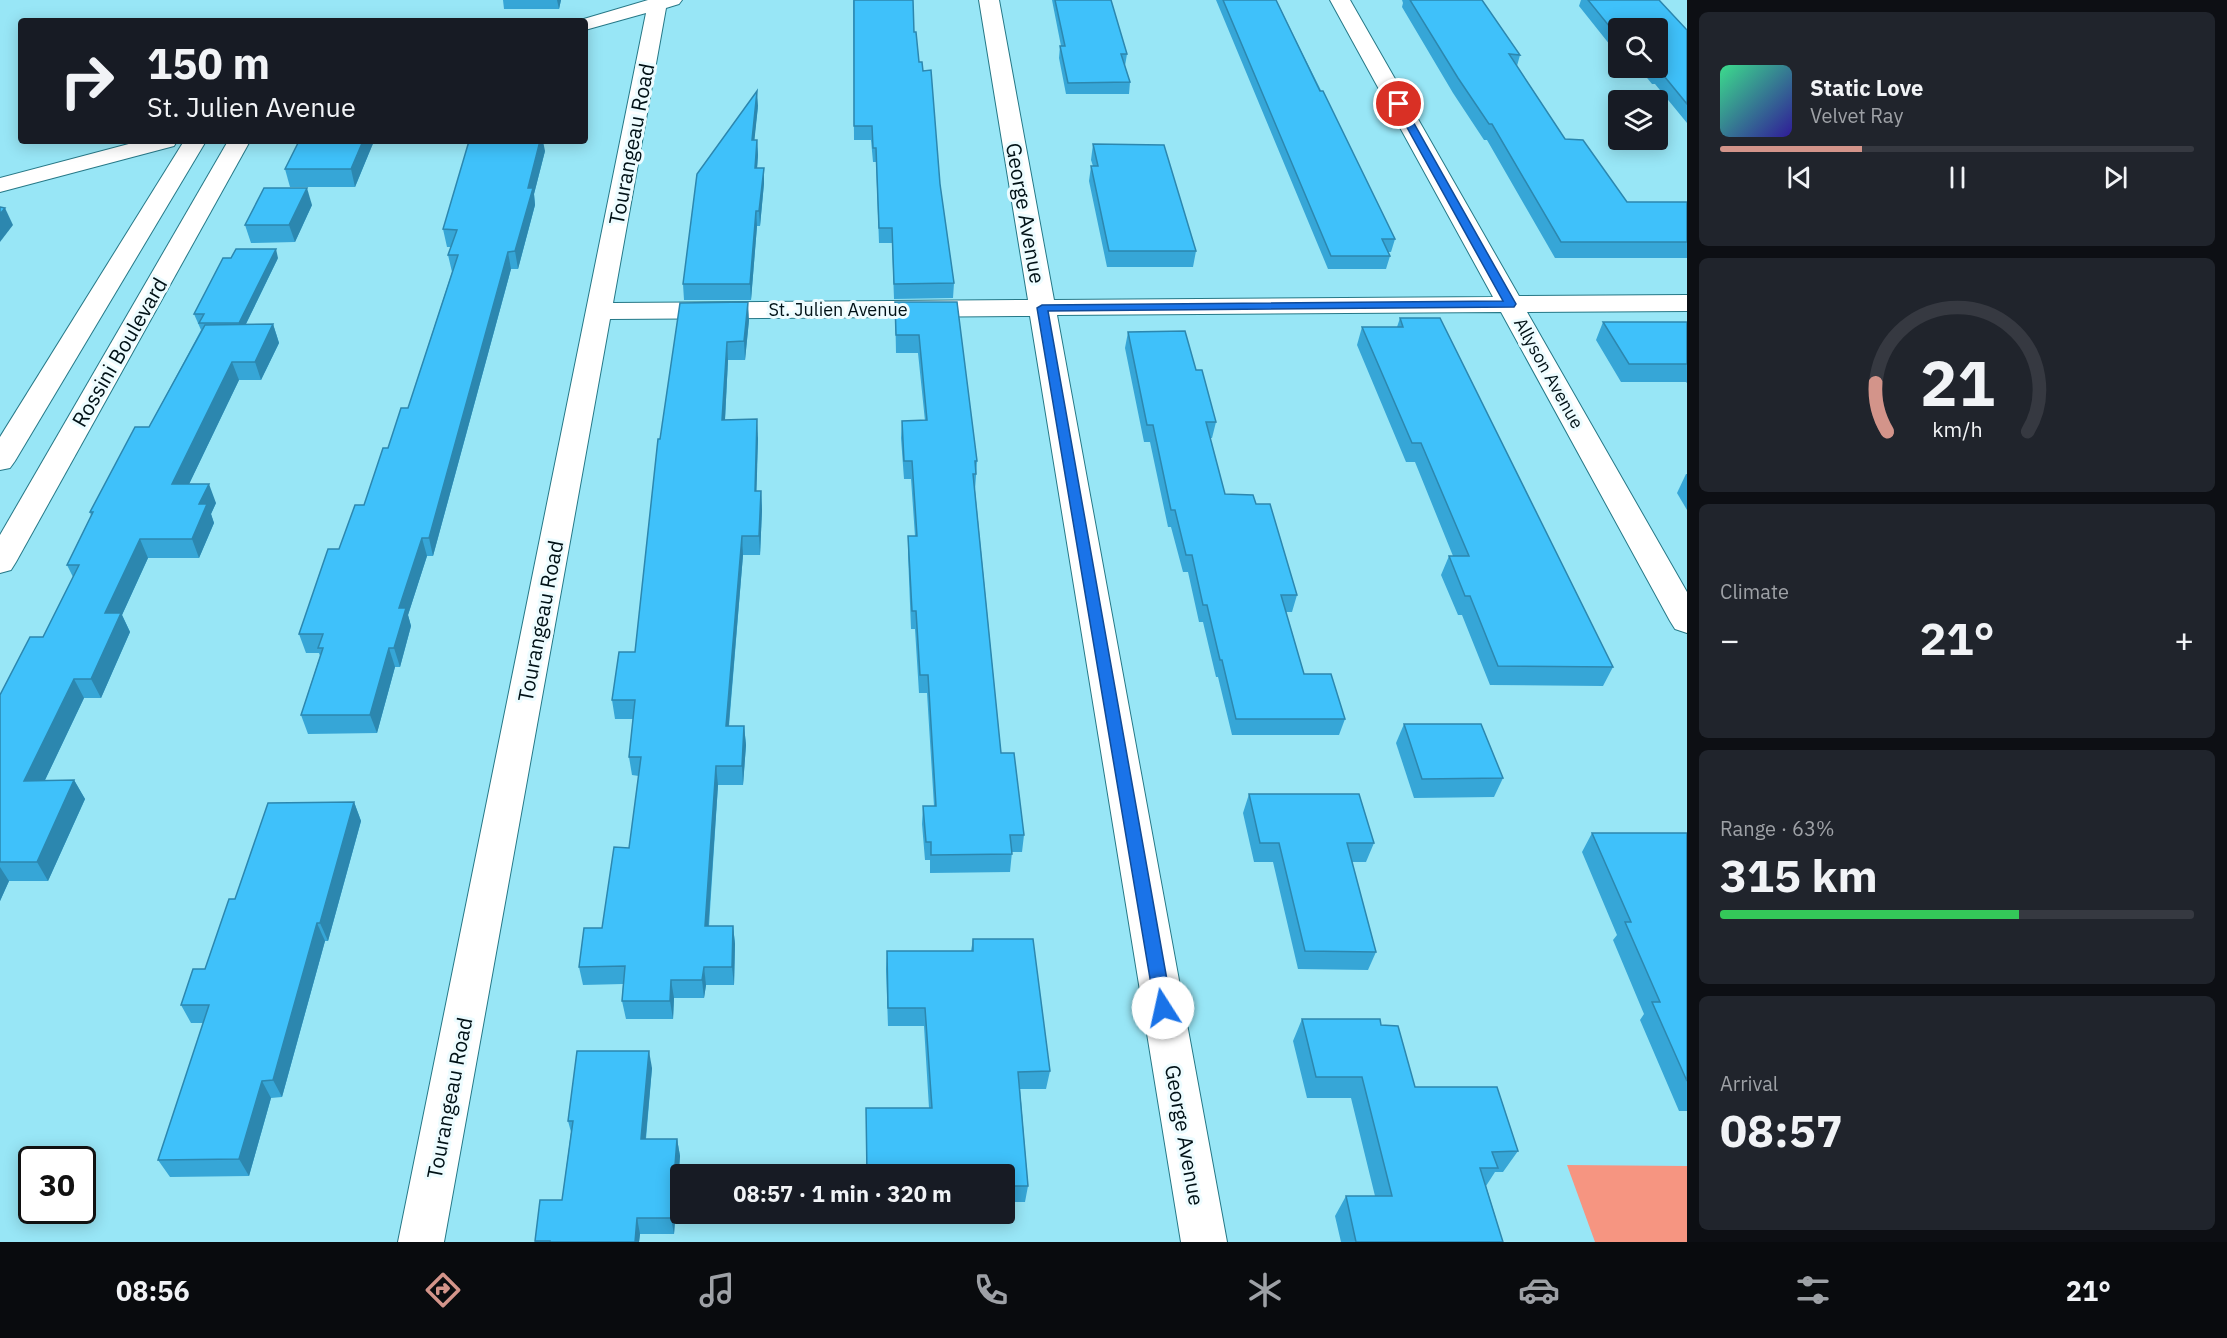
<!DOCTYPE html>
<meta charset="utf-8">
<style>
:root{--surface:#171b24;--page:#20242c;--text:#f1f3f6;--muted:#9ea1a6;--line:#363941;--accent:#d3948a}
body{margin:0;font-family:"IBM Plex Sans",sans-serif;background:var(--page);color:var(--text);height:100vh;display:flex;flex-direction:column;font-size:22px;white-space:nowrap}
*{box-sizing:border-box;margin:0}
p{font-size:20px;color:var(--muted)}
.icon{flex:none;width:33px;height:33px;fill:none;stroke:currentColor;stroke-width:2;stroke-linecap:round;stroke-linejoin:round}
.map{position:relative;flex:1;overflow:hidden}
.side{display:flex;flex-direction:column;gap:12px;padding:12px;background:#0d0f14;width:540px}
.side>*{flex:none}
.guide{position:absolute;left:18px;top:18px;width:570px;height:126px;border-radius:6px;box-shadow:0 3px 15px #0003;background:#171b24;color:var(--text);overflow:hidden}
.fabs{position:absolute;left:1608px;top:18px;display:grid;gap:12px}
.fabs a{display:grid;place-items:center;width:60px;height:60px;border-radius:6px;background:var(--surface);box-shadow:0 3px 15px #0003;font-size:30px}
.speed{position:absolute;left:18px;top:1146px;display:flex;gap:12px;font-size:30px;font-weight:700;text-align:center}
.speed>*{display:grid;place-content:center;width:78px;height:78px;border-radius:50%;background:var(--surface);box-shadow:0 3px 15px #0003;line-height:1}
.speed .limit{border:3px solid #111;border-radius:9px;background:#fff;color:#111}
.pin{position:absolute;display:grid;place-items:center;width:51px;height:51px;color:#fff;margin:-26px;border:3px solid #fff;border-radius:50%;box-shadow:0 2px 6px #0007}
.me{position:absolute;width:66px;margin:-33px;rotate:350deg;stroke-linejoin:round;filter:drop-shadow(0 0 4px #0008)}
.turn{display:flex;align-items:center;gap:21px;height:126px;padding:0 30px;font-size:27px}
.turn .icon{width:78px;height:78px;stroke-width:2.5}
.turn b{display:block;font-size:42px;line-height:51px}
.big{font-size:45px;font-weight:700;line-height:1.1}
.side .card{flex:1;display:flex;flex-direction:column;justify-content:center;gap:9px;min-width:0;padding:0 21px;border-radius:9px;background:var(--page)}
.side .dial{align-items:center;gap:0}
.dial svg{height:156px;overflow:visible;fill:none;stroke:var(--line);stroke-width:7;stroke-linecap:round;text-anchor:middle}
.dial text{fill:var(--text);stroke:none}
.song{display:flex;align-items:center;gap:18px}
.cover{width:72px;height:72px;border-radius:9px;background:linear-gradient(135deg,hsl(150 70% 55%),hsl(250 70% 35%))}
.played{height:6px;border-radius:3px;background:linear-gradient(90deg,var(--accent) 30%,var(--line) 30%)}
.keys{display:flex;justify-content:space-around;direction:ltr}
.heat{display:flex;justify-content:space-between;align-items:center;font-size:33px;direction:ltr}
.charge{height:9px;border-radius:4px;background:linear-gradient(90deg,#34c759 63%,var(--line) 0)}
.trip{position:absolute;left:670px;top:1164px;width:345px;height:60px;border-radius:6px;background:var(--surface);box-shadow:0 3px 15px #0003;font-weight:700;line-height:60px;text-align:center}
.tab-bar{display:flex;height:96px;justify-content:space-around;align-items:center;background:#090b0e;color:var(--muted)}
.tab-bar .icon{width:42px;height:42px}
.tab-bar .selected{color:var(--accent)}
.tab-bar b{font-size:27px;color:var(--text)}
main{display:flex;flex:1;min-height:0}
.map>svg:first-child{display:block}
.green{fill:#f69581}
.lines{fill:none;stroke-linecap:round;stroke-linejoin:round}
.minor-casing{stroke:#267887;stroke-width:2}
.minor{fill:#fff;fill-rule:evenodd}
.wall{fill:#36a6d7}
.shaded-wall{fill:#2c87af}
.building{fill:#3fc1fa;stroke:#2c87af;stroke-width:1.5}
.route{fill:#1a73e8;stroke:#114b97;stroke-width:1.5}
.labels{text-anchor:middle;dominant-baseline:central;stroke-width:6;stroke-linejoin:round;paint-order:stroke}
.far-street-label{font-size:18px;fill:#001116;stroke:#edfcff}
.street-label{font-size:21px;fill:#001116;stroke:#edfcff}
</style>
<main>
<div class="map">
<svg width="1687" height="1242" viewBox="0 0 1687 1242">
<rect width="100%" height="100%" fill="#98e6f6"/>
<polygon class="green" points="1567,1165 1687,1166 1687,1242 1595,1242"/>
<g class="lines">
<g class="minor-casing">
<g id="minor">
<polygon points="648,0 682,0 679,4 666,8 613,303 1028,300 979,0 999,0 1054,300 1493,297 1330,0 1350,0 1519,296 1687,295 1687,311 1527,312 1687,592 1687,633 1675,629 1670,621 1501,312 1057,315 1227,1242 1181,1242 1030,316 610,319 444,1242 398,1242 646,13 585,30 585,21 577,21"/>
<polygon points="140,141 177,141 174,146 0,192 0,178"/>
<polygon points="184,141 206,141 15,461 10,468 0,470 0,437"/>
<polygon points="228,141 250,141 16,562 11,570 0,573 0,535"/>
</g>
</g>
<use href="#minor" class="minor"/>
</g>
<g class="wall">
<polygon points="503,0 563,0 561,0 559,9 504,9"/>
<polygon points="853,0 914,32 919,62 923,71 940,184 954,283 953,298 894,299 892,243 879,243 876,162 873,162 871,140 854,140"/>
<polygon points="1052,0 1111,0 1127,54 1125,66 1130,82 1129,94 1066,94 1059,58 1060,46 1061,46"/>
<polygon points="1216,0 1276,0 1395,239 1391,252 1388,252 1390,256 1386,269 1328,269"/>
<polygon points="1402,0 1482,0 1520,55 1517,66 1565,139 1627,202 1687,202 1687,258 1555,258 1487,140 1484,140 1453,93 1402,7 1403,3"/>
<polygon points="1581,0 1659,0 1687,30 1687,123 1655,84 1652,84 1639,68 1628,68 1658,68 1618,28 1618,55 1579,6"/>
<polygon points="758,106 754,140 757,140 758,155 757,168 764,168 764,183 760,226 757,226 751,300 684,300 683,284"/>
<polygon points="374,141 355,187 290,187 285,169"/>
<polygon points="1093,144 1196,251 1193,267 1107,267 1089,181 1091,166 1093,166 1091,160"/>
<polygon points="545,151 534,194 535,205 518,269 511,269 433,556 427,556 408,615 411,626 400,667 395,667 377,733 308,734 301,715 320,656 319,653 306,653 299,634 339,549 364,505 388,448 408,408 452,272 448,255 451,247 447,247 443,229"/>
<polygon points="312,205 295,242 251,243 245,225"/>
<polygon points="278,258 246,324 273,324 279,343 261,380 239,380 189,484 216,503 211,514 214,523 199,558 148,558 122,615 130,632 101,698 84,698 45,780 74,780 85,799 48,881 9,881 0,901 0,695 43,637 73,577 67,565 91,516 90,512 149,427 201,330 194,314"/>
<polygon points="895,302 957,302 977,461 975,490 1001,753 1024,835 1022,852 1012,852 1010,872 930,873 930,860 925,860 922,824 923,806 934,806 927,693 919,693 915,629 911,629 908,554 908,536 915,536 911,479 904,479 901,438 902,421 925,421 918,353 896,353"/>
<polygon points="680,303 749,320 745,360 728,360 725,420 758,438 756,491 761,491 762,510 760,555 743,555 729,726 744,726 746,745 743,785 718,785 709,926 733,926 735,944 734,985 706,985 704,998 674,998 673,1019 626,1019 622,1001 623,984 583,985 579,967 602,928 629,848 639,776 632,775 629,757 633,719 615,719 612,700 635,652"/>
<polygon points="1400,318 1613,667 1603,686 1490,685 1462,615 1458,615 1441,575 1449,556 1453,556 1415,462 1406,462 1357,345 1362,327 1397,327"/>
<polygon points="1603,322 1687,322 1687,383 1686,382 1621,382 1596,340"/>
<polygon points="1128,332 1196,370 1216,422 1212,438 1210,438 1225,494 1256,504 1297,595 1292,612 1286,612 1304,674 1345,719 1339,735 1232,735 1218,677 1216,677 1203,622 1199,622 1188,572 1183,572 1171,527 1168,527 1150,442 1144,442 1125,348"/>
<polygon points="1686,474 1687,474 1687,510 1677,493"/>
<polygon points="1404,724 1503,778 1494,797 1414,798 1396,743"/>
<polygon points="1249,794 1374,843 1366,862 1352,862 1376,952 1368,970 1298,969 1273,862 1254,862 1243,813"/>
<polygon points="354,802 361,821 328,941 325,941 282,1097 271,1098 249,1176 170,1177 158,1160 204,1023 191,1023 181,1005 205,969 235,899"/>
<polygon points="1592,833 1687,833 1687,1111 1679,1111 1640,1020 1644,1014 1613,940 1617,935 1582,852"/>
<polygon points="973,939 1050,1071 1046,1089 1020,1089 1028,1186 1025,1202 1005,1202 1005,1174 866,1174 866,1108 929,1108 924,1026 888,1026 886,969 887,951 971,951"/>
<polygon points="1302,1019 1381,1025 1415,1087 1518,1151 1503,1172 1495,1172 1486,1186 1503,1242 1341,1242 1335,1216 1346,1196 1375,1196 1351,1098 1307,1098 1293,1041"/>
<polygon points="652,1068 646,1139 677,1139 680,1156 674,1234 640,1234 639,1242 535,1242 535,1241 562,1200 571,1132 568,1121"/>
</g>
<g class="shaded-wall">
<polygon points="557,0 563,0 561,0 559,9"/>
<polygon points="757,91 758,106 753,154 752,140"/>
<polygon points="757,140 758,155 756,183 755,168"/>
<polygon points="363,141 374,141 355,187 351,169"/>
<polygon points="540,141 543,141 545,151 534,194 535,205 518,269 515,251 528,188"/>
<polygon points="764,168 764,183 760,226 759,211"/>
<polygon points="307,188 312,205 295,242 289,225"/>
<polygon points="5,208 13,225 0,242 0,214"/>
<polygon points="756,211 757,226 751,300 750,284"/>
<polygon points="276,249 278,258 242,332 239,323"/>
<polygon points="508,252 511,269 433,556 429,538"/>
<polygon points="748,302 749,320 745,360 744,341"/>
<polygon points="273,324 279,343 261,380 255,362"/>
<polygon points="727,342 728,360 724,438 722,420"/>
<polygon points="232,362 239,380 180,503 172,484"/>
<polygon points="757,419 758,438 756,510 755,491"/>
<polygon points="209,484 216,503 211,514 214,523 199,558 192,539 199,504"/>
<polygon points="761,491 762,510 760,555 759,536"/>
<polygon points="742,536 743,555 727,745 726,726"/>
<polygon points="422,538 427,556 408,615 411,626 400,667 394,648 399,608"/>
<polygon points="140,539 148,558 122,615 130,632 101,698 91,679 105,613"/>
<polygon points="389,648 395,667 377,733 370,715"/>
<polygon points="74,679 84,698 36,799 24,781"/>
<polygon points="744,726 746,745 743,785 742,766"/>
<polygon points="716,766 718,785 707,945 705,926"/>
<polygon points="74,780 85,799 48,881 37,862"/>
<polygon points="354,802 361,821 328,941 320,923"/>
<polygon points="0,867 9,881 0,901"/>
<polygon points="317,923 325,941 282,1097 273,1080"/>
<polygon points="733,926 735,944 734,985 732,967"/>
<polygon points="704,967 706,985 704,998 702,980"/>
<polygon points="671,980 674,998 673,1019 670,1001"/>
<polygon points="649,1051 652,1068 644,1156 641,1139"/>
<polygon points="262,1081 271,1098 249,1176 239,1159"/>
<polygon points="677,1139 680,1156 674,1234 671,1218"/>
<polygon points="637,1218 640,1234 639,1242 635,1242"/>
</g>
<g class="building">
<polygon points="854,0 913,0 914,32 916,32 919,62 922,62 923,71 931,70 940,184 954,283 894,284 892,228 879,228 876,148 873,148 872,126 854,126"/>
<polygon points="1055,0 1111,0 1127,54 1121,54 1130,82 1068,83 1060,46 1065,46"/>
<polygon points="1223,0 1276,0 1320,91 1323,91 1395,239 1382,239 1390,256 1331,256"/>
<polygon points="1410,0 1482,0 1520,55 1509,54 1565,139 1583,140 1627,202 1687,202 1687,242 1561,242 1492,124 1489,124 1458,78"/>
<polygon points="1588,0 1659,0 1687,30 1687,104 1660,71 1657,71 1654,68 1658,68 1658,28 1618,28 1618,37"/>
<polygon points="757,91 752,140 757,140 755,168 764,168 759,211 756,211 750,284 683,284 697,174"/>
<polygon points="299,141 363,141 351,169 285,169"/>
<polygon points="469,141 540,141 528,188 533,188 515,251 508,252 429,538 422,538 399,608 406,608 394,648 389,648 370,715 301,715 323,648 318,648 323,634 299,634 328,549 339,549 355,505 364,505 383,448 388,448 401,408 408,408 458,255 448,255 457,230 443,229"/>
<polygon points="1093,144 1164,145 1196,251 1109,251 1091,166 1098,166"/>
<polygon points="264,188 307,188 289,225 245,225"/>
<polygon points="0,207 5,208 0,214"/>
<polygon points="236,249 276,249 239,323 199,323 204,314 194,314 223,258 231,258"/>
<polygon points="748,302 744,341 727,342 722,420 757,419 755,491 761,491 759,536 742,536 726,726 744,726 742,766 716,766 705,926 733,926 732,967 704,967 702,980 671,980 670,1001 622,1001 625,966 579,967 584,928 602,928 614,847 629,848 641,757 629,757 635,700 612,700 619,652 635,652 658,439 660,439 680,303"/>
<polygon points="895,302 957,302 977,461 975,461 976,474 973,474 1001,753 1014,753 1024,835 1010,835 1012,854 931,855 931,842 926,842 923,806 936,806 928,675 920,675 916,611 912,611 908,536 917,536 912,461 904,461 902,421 927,420 919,335 896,335"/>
<polygon points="1400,318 1440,318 1613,667 1498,666 1470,596 1465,596 1449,556 1469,556 1421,443 1412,443 1362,327 1403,327"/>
<polygon points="1603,322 1687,322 1687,364 1629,364"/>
<polygon points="273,324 255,362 232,362 172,484 209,484 199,504 207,504 192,539 140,539 105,613 121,613 91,679 74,679 24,781 74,780 37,862 0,862 0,695 30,637 43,637 79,565 67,565 93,512 90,512 135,427 149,427 205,325"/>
<polygon points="1185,331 1196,370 1202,370 1216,422 1206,422 1225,494 1253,495 1256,504 1270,504 1297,595 1281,595 1304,674 1331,674 1345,719 1236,719 1222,660 1220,660 1207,605 1203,605 1192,555 1186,555 1175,510 1171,510 1153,425 1147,425 1128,332"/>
<polygon points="1404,724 1481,724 1503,778 1422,779"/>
<polygon points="1249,794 1359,794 1374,843 1347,843 1376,952 1305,951 1279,843 1260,843"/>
<polygon points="354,802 320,923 317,923 273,1080 262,1081 239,1159 158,1160 209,1005 181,1005 193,969 205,969 229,899 235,899 268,803"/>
<polygon points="1592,833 1687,833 1687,1081 1652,1002 1660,1002 1625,922 1631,922"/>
<polygon points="973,939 1033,939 1050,1071 1018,1072 1028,1186 1005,1186 1005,1174 867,1174 866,1108 932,1108 925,1008 888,1008 887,951 973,951"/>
<polygon points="1302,1019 1380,1019 1381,1025 1398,1026 1415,1087 1497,1087 1518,1151 1492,1152 1498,1168 1480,1168 1503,1242 1356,1242 1346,1196 1392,1196 1362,1077 1316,1077"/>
<polygon points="577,1051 649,1051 641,1139 677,1139 671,1218 637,1218 635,1242 550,1242 550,1241 535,1241 540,1200 562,1200 573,1121 568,1121"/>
</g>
<polygon class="route" points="1395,102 1403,104 1516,304 1514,307 1048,311 1172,1008 1169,1014 1163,1016 1157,1014 1155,1008 1037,308 1042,305 1503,301 1394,104"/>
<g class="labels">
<g class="far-street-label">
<text x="838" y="309">St. Julien Avenue</text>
<text transform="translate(1549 373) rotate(61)">Allyson Avenue</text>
</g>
<g class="street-label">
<text transform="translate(631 144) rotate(-79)">Tourangeau Road</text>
<text transform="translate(1026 213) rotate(80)">George Avenue</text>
<text transform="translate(119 352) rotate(-60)">Rossini Boulevard</text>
<text transform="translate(540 621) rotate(-79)">Tourangeau Road</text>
<text transform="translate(449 1098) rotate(-79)">Tourangeau Road</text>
<text transform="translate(1185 1135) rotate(80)">George Avenue</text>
</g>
</g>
</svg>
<div class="fabs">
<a><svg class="icon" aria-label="search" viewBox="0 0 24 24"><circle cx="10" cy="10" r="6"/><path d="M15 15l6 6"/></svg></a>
<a><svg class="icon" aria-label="layers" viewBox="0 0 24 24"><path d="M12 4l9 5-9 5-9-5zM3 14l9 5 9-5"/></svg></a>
</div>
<div class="speed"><div class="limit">30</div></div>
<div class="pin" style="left:1399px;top:104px;background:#d93025"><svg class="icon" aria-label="arrive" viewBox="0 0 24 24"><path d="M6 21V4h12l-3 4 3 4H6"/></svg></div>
<svg class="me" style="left:1163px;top:1008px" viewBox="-20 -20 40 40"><circle r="19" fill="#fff"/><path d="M0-13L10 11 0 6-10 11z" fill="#1a73e8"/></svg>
<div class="trip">08:57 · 1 min · 320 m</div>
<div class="guide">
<div class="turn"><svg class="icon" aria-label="right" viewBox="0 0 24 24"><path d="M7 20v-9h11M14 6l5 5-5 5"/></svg><div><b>150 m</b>St. Julien Avenue</div></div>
</div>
</div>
<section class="side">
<div class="card">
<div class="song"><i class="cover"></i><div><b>Static Love</b><p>Velvet Ray</p></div></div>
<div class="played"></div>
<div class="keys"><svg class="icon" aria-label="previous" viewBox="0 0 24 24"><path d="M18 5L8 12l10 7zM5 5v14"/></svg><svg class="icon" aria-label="pause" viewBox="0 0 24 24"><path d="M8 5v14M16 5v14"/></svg><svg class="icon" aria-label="next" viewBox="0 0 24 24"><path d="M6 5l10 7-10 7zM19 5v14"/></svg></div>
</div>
<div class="card dial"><svg viewBox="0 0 100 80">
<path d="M14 69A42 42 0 1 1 86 69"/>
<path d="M14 69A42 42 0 0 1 8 44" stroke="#d3948a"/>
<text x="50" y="56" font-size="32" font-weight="700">21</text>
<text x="50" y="72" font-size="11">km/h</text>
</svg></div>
<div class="card"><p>Climate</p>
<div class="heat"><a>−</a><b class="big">21°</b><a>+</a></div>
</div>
<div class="card"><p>Range · 63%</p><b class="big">315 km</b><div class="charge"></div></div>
<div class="card"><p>Arrival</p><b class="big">08:57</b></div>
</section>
</main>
<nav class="tab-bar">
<b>08:56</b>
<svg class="icon selected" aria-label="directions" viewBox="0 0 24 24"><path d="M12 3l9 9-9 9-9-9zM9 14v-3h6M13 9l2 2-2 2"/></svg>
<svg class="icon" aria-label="music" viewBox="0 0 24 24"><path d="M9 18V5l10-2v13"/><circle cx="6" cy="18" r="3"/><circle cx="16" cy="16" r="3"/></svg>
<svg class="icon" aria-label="phone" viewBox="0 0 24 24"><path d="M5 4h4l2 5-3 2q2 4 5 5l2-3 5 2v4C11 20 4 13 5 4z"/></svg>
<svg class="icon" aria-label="climate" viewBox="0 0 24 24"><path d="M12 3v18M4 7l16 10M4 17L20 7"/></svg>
<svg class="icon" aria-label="car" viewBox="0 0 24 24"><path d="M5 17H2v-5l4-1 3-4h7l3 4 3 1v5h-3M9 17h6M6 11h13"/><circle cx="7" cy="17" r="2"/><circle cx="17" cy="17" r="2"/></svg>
<svg class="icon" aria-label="filters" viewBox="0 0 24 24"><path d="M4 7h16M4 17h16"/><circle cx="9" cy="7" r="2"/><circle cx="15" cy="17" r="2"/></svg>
<b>21°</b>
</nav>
